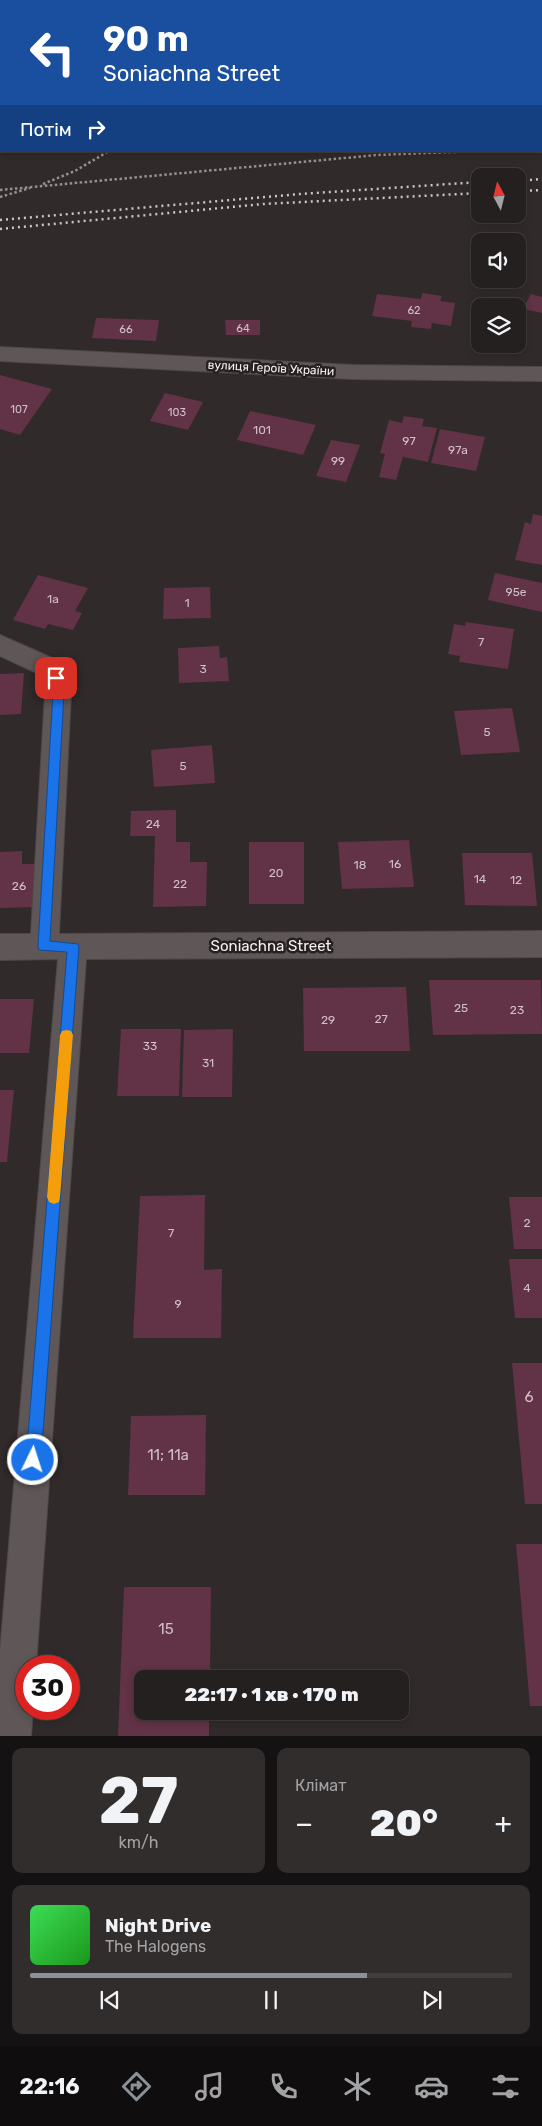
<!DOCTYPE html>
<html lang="uk">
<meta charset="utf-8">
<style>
:root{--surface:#252020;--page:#312d2d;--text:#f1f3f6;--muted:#a3a3a5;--line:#423e3e;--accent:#8c9099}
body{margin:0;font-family:Rubik,sans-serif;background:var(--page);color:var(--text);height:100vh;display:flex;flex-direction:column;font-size:19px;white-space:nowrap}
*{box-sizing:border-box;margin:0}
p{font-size:16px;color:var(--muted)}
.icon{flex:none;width:28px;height:28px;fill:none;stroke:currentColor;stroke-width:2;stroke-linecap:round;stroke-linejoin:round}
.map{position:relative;height:1736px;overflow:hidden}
.sheet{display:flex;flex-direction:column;gap:12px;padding:12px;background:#141212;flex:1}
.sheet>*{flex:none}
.top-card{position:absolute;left:0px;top:0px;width:542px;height:152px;box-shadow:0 2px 8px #0003,0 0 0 1px var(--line);background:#1a4fa0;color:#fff;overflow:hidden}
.needle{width:32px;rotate:353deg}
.controls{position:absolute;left:471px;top:168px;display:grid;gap:10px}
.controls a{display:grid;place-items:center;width:55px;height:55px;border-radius:10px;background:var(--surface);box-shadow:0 2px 8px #0003,0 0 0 1px var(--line);font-size:25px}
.speed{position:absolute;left:15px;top:1655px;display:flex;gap:10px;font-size:25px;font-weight:700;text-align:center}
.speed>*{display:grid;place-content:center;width:65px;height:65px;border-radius:50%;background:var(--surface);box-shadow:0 2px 8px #0003,0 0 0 1px var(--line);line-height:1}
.speed .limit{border:8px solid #d22;background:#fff;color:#111}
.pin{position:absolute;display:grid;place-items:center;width:42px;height:42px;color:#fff;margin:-21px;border-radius:10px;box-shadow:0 2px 8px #0006}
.me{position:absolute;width:55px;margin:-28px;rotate:4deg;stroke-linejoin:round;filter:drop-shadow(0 0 4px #0008)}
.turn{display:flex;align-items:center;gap:18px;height:105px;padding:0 20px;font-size:22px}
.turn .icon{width:65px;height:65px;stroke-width:2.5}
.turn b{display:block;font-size:35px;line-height:42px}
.then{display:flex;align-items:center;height:48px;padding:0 20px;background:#0003;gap:10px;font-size:19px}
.big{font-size:38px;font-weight:800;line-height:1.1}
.sheet .tile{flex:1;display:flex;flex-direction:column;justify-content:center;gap:8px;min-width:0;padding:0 18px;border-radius:10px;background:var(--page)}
.sheet .dial{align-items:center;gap:0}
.dial b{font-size:65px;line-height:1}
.song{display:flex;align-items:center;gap:15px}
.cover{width:60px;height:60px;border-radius:8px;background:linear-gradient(135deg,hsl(130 70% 55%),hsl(120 70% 35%))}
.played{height:5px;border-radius:2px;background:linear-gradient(90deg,var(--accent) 70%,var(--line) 70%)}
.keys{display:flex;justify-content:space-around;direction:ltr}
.heat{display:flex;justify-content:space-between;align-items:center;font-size:28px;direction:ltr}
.sheet .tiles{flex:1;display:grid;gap:12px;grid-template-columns:1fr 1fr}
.tile:last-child{grid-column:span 2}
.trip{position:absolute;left:134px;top:1670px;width:275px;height:50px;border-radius:10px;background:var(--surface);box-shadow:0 2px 8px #0003,0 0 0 1px var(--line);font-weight:800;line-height:50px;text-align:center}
.menu{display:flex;height:80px;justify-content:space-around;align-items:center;background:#0f0d0d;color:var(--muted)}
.menu .icon{width:35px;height:35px}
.menu .selected{color:var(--accent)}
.menu b{font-size:22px;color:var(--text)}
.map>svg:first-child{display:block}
.building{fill:#623246}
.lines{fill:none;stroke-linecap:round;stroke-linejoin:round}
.minor-casing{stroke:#4e4748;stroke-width:2}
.tertiary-casing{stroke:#4e4748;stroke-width:2}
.path{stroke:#969090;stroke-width:2.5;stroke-dasharray:2.5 2.5;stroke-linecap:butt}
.minor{fill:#5f5757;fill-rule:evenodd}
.tertiary{fill:#5f5757;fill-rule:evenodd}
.rail{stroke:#ccc6c6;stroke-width:2.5;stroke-dasharray:2 4;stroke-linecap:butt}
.route{fill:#1a73e8;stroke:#114b97}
.slow{fill:#f59e0b}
.labels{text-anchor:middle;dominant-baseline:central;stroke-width:5;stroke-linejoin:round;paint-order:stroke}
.far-number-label{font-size:11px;fill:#d1c0c6}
.far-street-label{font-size:12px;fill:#f6f0f1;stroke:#272020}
.number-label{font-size:12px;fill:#d1c0c6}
.street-label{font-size:15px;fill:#f6f0f1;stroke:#272020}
.near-number-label{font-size:15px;fill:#d1c0c6}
</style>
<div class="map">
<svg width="542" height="1736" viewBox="0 0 542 1736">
<rect width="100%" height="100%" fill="#312a2a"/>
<g class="building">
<polygon points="422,293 442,296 440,301 455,303 451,326 432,323 431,329 411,327 412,321 372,316 377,294 421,299"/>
<polygon points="531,294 542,297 542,313 523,309"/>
<polygon points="96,318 159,320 156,341 92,338"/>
<polygon points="225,320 260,320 260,335 226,335"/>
<polygon points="0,375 52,389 20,435 0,429"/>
<polygon points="165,393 203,402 188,430 150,421"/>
<polygon points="250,411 316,425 303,455 237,440"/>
<polygon points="404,416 424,419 422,426 437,428 428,462 403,457 396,480 379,477 385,454 380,453 389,420 402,423"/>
<polygon points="440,429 485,437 476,471 431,463"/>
<polygon points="331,440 360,445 346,482 316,476"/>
<polygon points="533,514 542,516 542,565 515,560 525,522 531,524"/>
<polygon points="495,573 542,583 542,612 488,600"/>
<polygon points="38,575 88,588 75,611 82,613 73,630 48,624 45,629 13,620"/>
<polygon points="210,587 211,618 163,619 164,588"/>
<polygon points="466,622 514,629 508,669 459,662 460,656 448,654 454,624 465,626"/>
<polygon points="219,646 220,658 227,657 229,681 179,683 178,648"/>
<polygon points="24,673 21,714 0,715 0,674"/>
<polygon points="512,708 520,752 461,755 454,711"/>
<polygon points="212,745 215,783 154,787 151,750"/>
<polygon points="176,810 176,842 190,842 190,862 207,862 206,906 153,907 155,836 130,836 131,811"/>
<polygon points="409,840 414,887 342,889 338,842"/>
<rect x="249" y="842" width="55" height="62"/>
<polygon points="22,851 22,864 40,864 38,907 0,908 0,852"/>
<polygon points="462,853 532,853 537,906 465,905"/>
<polygon points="429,980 541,980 542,1034 433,1035"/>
<polygon points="406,987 410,1051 304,1051 303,988"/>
<polygon points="0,999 34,999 29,1053 0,1053"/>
<polygon points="121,1029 181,1029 179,1096 117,1096"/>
<polygon points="233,1029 232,1097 182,1097 184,1030"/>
<polygon points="0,1090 14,1090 7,1162 0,1162"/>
<polygon points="205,1195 204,1270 222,1269 221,1338 133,1338 140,1196"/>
<polygon points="509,1197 542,1197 542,1249 514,1249"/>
<polygon points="509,1259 542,1259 542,1318 515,1318"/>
<polygon points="512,1363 542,1363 542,1504 525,1504"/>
<polygon points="206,1415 205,1495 128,1495 131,1416"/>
<polygon points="516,1544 542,1544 542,1706 530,1706"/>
<polygon points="124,1587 211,1587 210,1679 142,1679 142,1711 209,1711 209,1736 118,1736"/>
</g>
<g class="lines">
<g class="minor-casing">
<g id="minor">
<rect x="0" y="62" width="1" height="10"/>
<rect x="0" y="137" width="1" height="12"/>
<polygon points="0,635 59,661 69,678 71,693 59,934 542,931 542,957 86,959 36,1666 26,1666 26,1709 33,1709 31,1736 0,1736 0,1652 58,959 0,960 0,934 31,934 45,693 41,675 0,656"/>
</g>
</g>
<g class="tertiary-casing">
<polygon id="tertiary" points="0,347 353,365 542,367 542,381 353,379 0,361"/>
</g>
<g class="path">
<polyline points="43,184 75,171 109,151"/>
<polyline points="0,190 377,155 478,151"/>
<polyline points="0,197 30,188"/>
</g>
<use href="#minor" class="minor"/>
<use href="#tertiary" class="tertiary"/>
<g class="rail">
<polyline points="518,181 542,179"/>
<polyline points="518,191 542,190"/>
<polyline points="0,220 300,194 480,182"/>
<polyline points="0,229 263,204 480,193"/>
</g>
</g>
<polygon class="route" points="56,674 61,678 64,693 50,941 78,944 79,947 41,1460 38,1465 33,1467 28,1465 26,1460 67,952 39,950 38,946 53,693 50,678"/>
<polygon class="slow" points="67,1030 71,1031 73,1035 60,1197 59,1202 54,1204 49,1202 47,1197 60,1035 62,1031"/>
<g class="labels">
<g class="far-number-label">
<text x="414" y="310">62</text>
<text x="243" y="328">64</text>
<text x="126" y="329">66</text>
<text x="19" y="409">107</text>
<text x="177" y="412">103</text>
</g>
<g class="far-street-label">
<text transform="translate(271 368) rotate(3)">вулиця Героїв України</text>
</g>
<g class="number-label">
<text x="262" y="430">101</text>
<text x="409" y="441">97</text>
<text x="458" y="450">97а</text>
<text x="338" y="461">99</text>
<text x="516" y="592">95е</text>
<text x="53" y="599">1а</text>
<text x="187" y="603">1</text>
<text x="481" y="642">7</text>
<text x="203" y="669">3</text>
<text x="487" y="732">5</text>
<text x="183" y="766">5</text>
<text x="153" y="824">24</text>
<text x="395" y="864">16</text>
<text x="360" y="865">18</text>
<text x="276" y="873">20</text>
<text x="480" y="879">14</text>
<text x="516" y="880">12</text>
<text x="180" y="884">22</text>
<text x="19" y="886">26</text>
<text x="461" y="1008">25</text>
<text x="517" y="1010">23</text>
<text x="381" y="1019">27</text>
<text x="328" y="1020">29</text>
<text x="150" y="1046">33</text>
<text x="208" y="1063">31</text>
<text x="527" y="1223">2</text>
<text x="171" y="1233">7</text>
<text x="527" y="1288">4</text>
<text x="178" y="1304">9</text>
</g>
<g class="street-label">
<text x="271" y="946">Soniachna Street</text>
</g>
<g class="near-number-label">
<text x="529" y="1397">6</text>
<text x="168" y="1455">11; 11а</text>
<text x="166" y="1629">15</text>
</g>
</g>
</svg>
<div class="controls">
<a><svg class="needle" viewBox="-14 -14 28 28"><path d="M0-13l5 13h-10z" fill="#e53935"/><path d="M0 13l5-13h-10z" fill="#a3a3a5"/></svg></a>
<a><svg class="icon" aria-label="sound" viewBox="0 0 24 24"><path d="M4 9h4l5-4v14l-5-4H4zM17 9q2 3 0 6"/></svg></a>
<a><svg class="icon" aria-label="layers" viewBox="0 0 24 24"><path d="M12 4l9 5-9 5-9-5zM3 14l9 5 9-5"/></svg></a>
</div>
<div class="speed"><div class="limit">30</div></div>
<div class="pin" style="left:56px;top:678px;background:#d93025"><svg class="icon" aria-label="arrive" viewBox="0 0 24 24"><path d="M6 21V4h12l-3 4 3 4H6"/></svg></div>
<svg class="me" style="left:33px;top:1460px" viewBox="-20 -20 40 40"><circle r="17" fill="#1a73e8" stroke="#fff" stroke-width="3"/><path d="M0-11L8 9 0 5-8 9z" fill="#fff"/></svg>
<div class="trip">22:17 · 1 хв · 170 m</div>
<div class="top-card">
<div class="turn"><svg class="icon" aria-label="left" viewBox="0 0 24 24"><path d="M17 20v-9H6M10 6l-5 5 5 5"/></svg><div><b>90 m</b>Soniachna Street</div></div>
<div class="then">Потім<svg class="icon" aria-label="right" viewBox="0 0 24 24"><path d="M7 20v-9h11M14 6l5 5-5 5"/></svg></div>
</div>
</div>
<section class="sheet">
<div class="tiles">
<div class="tile dial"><b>27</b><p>km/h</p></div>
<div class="tile"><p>Клімат</p>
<div class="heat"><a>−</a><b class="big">20°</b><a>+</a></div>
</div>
<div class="tile">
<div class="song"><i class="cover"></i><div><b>Night Drive</b><p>The Halogens</p></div></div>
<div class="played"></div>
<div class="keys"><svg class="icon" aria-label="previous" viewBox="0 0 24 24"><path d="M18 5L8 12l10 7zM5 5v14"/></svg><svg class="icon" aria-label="pause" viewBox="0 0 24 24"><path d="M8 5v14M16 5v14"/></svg><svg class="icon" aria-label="next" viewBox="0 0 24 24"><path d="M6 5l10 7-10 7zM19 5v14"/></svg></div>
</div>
</div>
</section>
<nav class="menu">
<b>22:16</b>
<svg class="icon selected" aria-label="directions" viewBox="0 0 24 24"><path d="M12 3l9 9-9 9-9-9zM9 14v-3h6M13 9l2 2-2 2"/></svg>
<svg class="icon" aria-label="music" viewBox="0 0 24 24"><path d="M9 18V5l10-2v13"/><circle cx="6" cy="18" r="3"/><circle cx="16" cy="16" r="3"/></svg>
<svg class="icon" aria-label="phone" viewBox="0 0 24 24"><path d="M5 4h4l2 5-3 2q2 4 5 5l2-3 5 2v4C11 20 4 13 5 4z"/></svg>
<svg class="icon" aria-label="climate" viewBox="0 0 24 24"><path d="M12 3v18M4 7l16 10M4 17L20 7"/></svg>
<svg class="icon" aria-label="car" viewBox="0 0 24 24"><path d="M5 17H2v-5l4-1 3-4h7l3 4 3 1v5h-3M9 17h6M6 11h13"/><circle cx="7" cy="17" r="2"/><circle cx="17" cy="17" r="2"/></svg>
<svg class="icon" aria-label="filters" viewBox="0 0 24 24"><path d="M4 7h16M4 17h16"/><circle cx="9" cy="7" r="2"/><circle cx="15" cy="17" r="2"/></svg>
</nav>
